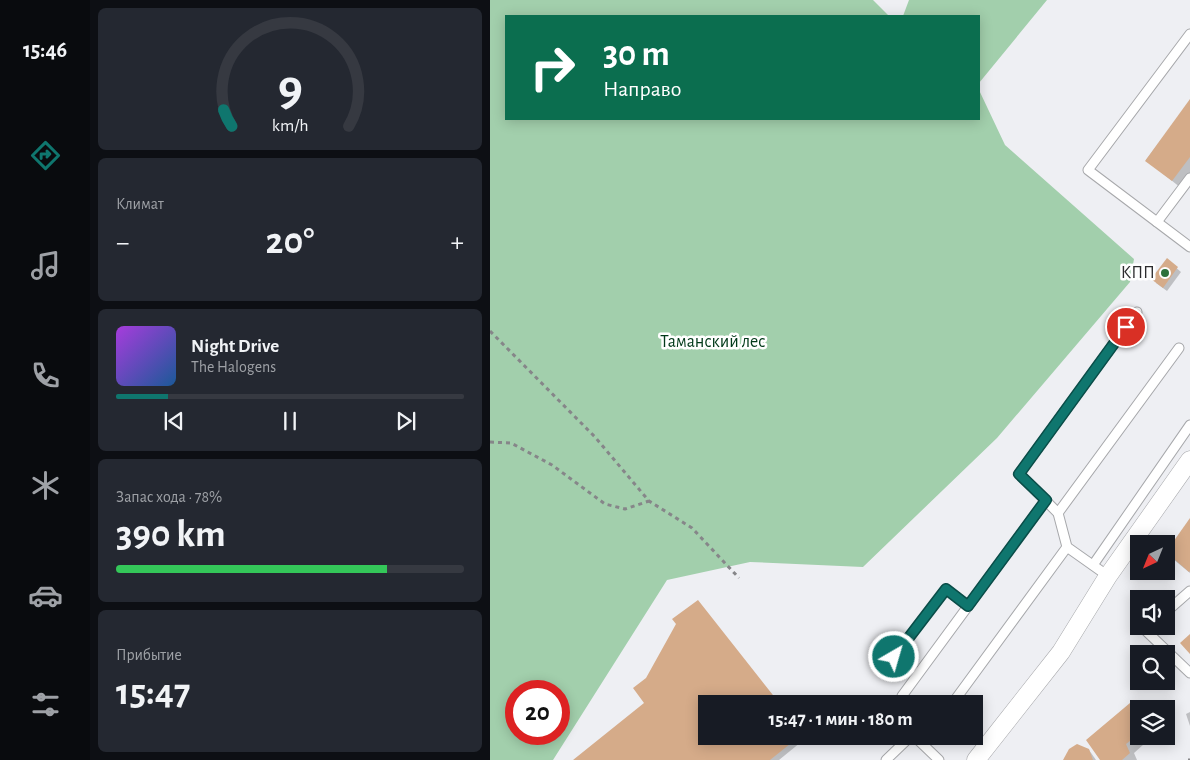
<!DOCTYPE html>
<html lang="ru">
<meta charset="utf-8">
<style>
:root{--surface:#171b24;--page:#242831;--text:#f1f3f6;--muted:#9ea1a6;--line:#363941;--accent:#0f766e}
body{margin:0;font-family:"Alegreya Sans",sans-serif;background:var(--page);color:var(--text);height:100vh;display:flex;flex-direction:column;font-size:19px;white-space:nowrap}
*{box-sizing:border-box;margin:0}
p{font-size:16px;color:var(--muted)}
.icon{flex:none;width:28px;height:28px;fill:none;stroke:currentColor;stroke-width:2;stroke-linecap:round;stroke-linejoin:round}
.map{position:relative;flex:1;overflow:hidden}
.drawer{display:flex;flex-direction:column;gap:8px;padding:8px;background:#0d0f14;width:400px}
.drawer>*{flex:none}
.top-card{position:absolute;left:15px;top:15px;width:475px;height:105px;border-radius:0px;box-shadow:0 2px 12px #0003;background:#0b6e4f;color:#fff;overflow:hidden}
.needle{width:32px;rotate:223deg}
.fabs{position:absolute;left:640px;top:535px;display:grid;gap:10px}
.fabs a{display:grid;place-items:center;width:45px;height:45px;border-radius:0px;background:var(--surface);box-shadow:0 2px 12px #0003;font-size:25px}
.speed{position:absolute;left:15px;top:680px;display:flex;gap:10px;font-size:25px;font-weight:700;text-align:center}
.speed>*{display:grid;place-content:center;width:65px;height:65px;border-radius:50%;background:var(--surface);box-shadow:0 2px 12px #0003;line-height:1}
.speed .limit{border:8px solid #d22;background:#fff;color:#111}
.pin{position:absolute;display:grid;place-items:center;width:42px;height:42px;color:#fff;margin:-21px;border:2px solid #fff;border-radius:50%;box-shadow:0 1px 5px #0007}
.me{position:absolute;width:55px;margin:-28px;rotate:38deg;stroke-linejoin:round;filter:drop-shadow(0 0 4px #0008)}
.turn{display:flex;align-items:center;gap:18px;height:105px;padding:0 15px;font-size:22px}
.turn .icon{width:65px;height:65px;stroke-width:2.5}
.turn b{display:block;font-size:35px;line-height:42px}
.big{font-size:38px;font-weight:600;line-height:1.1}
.drawer .tile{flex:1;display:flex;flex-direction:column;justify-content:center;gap:8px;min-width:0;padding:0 18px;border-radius:8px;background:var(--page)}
.drawer .dial{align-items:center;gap:0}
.dial svg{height:130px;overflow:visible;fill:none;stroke:var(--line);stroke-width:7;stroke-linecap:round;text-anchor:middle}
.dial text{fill:var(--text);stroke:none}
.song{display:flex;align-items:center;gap:15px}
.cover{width:60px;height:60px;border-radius:8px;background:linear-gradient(135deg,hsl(280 70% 55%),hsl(210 70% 35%))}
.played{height:5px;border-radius:2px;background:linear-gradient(90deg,var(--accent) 15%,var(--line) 15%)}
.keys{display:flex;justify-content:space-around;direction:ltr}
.heat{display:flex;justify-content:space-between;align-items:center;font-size:28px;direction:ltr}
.charge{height:8px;border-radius:4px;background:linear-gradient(90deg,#34c759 78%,var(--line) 0)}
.trip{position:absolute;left:208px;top:695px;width:285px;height:50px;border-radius:0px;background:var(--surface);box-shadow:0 2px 12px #0003;font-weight:600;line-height:50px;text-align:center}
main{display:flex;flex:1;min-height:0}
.dock{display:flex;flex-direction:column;width:90px;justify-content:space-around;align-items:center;background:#090b0e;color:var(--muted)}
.dock .icon{width:35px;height:35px}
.dock .on{color:var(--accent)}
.dock b{font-size:22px;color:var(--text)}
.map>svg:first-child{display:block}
.forest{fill:#a2cfac;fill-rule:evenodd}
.shadow{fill:#0003}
.building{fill:#d5ab89}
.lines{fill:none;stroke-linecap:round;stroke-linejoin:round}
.lane-casing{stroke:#a7a8ab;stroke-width:11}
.street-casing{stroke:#a7a8ab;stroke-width:19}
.path{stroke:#868689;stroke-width:3;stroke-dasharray:4 4;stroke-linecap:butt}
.lane{stroke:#fff;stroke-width:9}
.street{stroke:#fff;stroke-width:18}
.route-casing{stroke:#0a4d48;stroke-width:12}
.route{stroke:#0f766e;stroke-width:9}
.poi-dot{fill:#2d713c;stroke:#fff;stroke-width:2}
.labels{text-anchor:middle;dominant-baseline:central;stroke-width:5;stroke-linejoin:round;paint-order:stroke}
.poi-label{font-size:18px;fill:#2c2c2e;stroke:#fff;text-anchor:end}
.park-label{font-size:18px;fill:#013919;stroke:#fff}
</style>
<main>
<nav class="dock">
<b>15:46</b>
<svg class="icon on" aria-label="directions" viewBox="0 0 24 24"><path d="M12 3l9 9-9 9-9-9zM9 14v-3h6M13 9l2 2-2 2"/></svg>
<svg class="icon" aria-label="music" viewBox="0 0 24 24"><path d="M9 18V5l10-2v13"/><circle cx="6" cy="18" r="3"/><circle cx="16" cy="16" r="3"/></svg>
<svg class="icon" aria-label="phone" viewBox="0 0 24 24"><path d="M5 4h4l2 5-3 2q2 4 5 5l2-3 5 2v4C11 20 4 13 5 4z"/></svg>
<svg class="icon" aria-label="climate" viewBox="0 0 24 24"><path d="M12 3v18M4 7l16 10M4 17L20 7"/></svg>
<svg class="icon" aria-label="car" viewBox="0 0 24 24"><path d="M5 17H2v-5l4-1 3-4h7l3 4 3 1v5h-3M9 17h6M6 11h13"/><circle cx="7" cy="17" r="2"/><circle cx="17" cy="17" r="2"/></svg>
<svg class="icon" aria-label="filters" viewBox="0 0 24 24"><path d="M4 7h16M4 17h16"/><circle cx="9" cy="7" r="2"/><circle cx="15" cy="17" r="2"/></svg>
</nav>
<section class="drawer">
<div class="tile dial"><svg viewBox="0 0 100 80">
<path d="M14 69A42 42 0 1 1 86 69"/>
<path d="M14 69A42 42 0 0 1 9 59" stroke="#0f766e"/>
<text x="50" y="56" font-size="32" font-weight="700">9</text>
<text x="50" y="72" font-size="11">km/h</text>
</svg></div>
<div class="tile"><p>Климат</p>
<div class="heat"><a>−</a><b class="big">20°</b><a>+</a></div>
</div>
<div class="tile">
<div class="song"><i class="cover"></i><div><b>Night Drive</b><p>The Halogens</p></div></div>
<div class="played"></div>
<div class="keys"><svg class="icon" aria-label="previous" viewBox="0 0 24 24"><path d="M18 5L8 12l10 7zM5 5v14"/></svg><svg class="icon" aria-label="pause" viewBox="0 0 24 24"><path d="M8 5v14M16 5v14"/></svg><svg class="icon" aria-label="next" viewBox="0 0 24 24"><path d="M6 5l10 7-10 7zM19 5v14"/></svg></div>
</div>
<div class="tile"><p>Запас хода · 78%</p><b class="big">390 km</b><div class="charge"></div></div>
<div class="tile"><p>Прибытие</p><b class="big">15:47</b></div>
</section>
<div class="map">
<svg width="700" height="760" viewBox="0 0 700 760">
<rect width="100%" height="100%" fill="#eeeff3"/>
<g class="forest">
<path d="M0,0H383L399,16H16V119H489V90L515,145L644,259L640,282L507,438L373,567L260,562L177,580L63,760H0ZM26,691H69V734H26Z"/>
<polygon points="419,0 557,0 489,83 489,16 413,16"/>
</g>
<g class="shadow">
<polygon points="700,101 700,176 691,188 656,160"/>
<polygon points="677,260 691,272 677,291 666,283"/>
<polygon points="700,520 700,573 677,554"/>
<polygon points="208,601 216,704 216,736 315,736 316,738 289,760 85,760 156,703 157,679"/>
<polygon points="700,712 700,726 696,714"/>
<polygon points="649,714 649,736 663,736 644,753 647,760 611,760"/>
<polygon points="599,750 606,760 575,760"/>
</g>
<g class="building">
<polygon points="700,99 700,157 682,181 655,161"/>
<polygon points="677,258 688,267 673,288 661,279"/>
<polygon points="700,518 700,571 699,572 676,552"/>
<polygon points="208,600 290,704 216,704 216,736 310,736 280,760 83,760 154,703 143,688 156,678 186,624 182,619"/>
<polygon points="700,634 700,654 690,643"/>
<polygon points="640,703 649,714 649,734 636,744 640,753 632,760 610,760 596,740"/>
<polygon points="587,744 599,749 603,760 573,760 579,749"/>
</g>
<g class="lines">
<g class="lane-casing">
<g id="lane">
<polyline points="700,34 598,170 700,247"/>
<polyline points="667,222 700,178"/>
<polyline points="568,513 689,348"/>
<polyline points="603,565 700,425"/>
<polyline points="618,576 577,547 568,513 529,474 647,312"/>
<polyline points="676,612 700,591"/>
<polyline points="660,626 655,630 700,673"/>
<polyline points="394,670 456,589 478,606"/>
<polyline points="412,696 556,500"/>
<polyline points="462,704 577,547"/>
<polyline points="424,736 449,760"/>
<polyline points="396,760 421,736"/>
</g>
</g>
<g class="street-casing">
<polyline id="street" points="486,760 571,652 618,576 700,460"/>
</g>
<g class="path">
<polyline points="0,331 105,437 159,501 202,528 249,578"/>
<polyline points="0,442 21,443 62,465 115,504 135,509 159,501"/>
<polyline points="698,760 700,760"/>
</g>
<use href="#lane" class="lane"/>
<use href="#street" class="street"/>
</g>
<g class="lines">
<g class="route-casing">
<polyline id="route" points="404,657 456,589 478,606 556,500 529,474 636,327"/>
</g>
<use href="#route" class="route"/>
</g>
<circle class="poi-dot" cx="675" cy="273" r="5"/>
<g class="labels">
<g class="poi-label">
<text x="665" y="273">КПП</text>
</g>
<g class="park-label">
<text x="223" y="342">Таманский лес</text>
</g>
</g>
</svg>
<div class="fabs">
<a><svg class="needle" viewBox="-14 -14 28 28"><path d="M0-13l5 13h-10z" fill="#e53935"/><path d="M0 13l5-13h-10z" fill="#9ea1a6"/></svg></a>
<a><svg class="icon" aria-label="sound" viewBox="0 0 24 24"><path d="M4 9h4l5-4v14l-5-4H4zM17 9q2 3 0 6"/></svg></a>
<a><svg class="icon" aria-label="search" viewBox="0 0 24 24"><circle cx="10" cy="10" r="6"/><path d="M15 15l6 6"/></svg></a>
<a><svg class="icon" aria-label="layers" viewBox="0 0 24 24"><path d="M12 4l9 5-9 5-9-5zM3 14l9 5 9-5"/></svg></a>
</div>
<div class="speed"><div class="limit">20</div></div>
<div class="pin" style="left:636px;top:327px;background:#d93025"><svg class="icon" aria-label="arrive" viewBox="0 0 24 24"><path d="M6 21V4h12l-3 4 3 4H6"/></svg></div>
<svg class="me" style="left:404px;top:657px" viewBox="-20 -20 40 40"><circle r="17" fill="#0f766e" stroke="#fff" stroke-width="3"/><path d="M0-11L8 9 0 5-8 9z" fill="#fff"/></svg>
<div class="trip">15:47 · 1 мин · 180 m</div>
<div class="top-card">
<div class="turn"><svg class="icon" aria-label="right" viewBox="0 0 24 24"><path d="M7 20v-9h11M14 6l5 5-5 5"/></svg><div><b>30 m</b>Направо</div></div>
</div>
</div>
</main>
